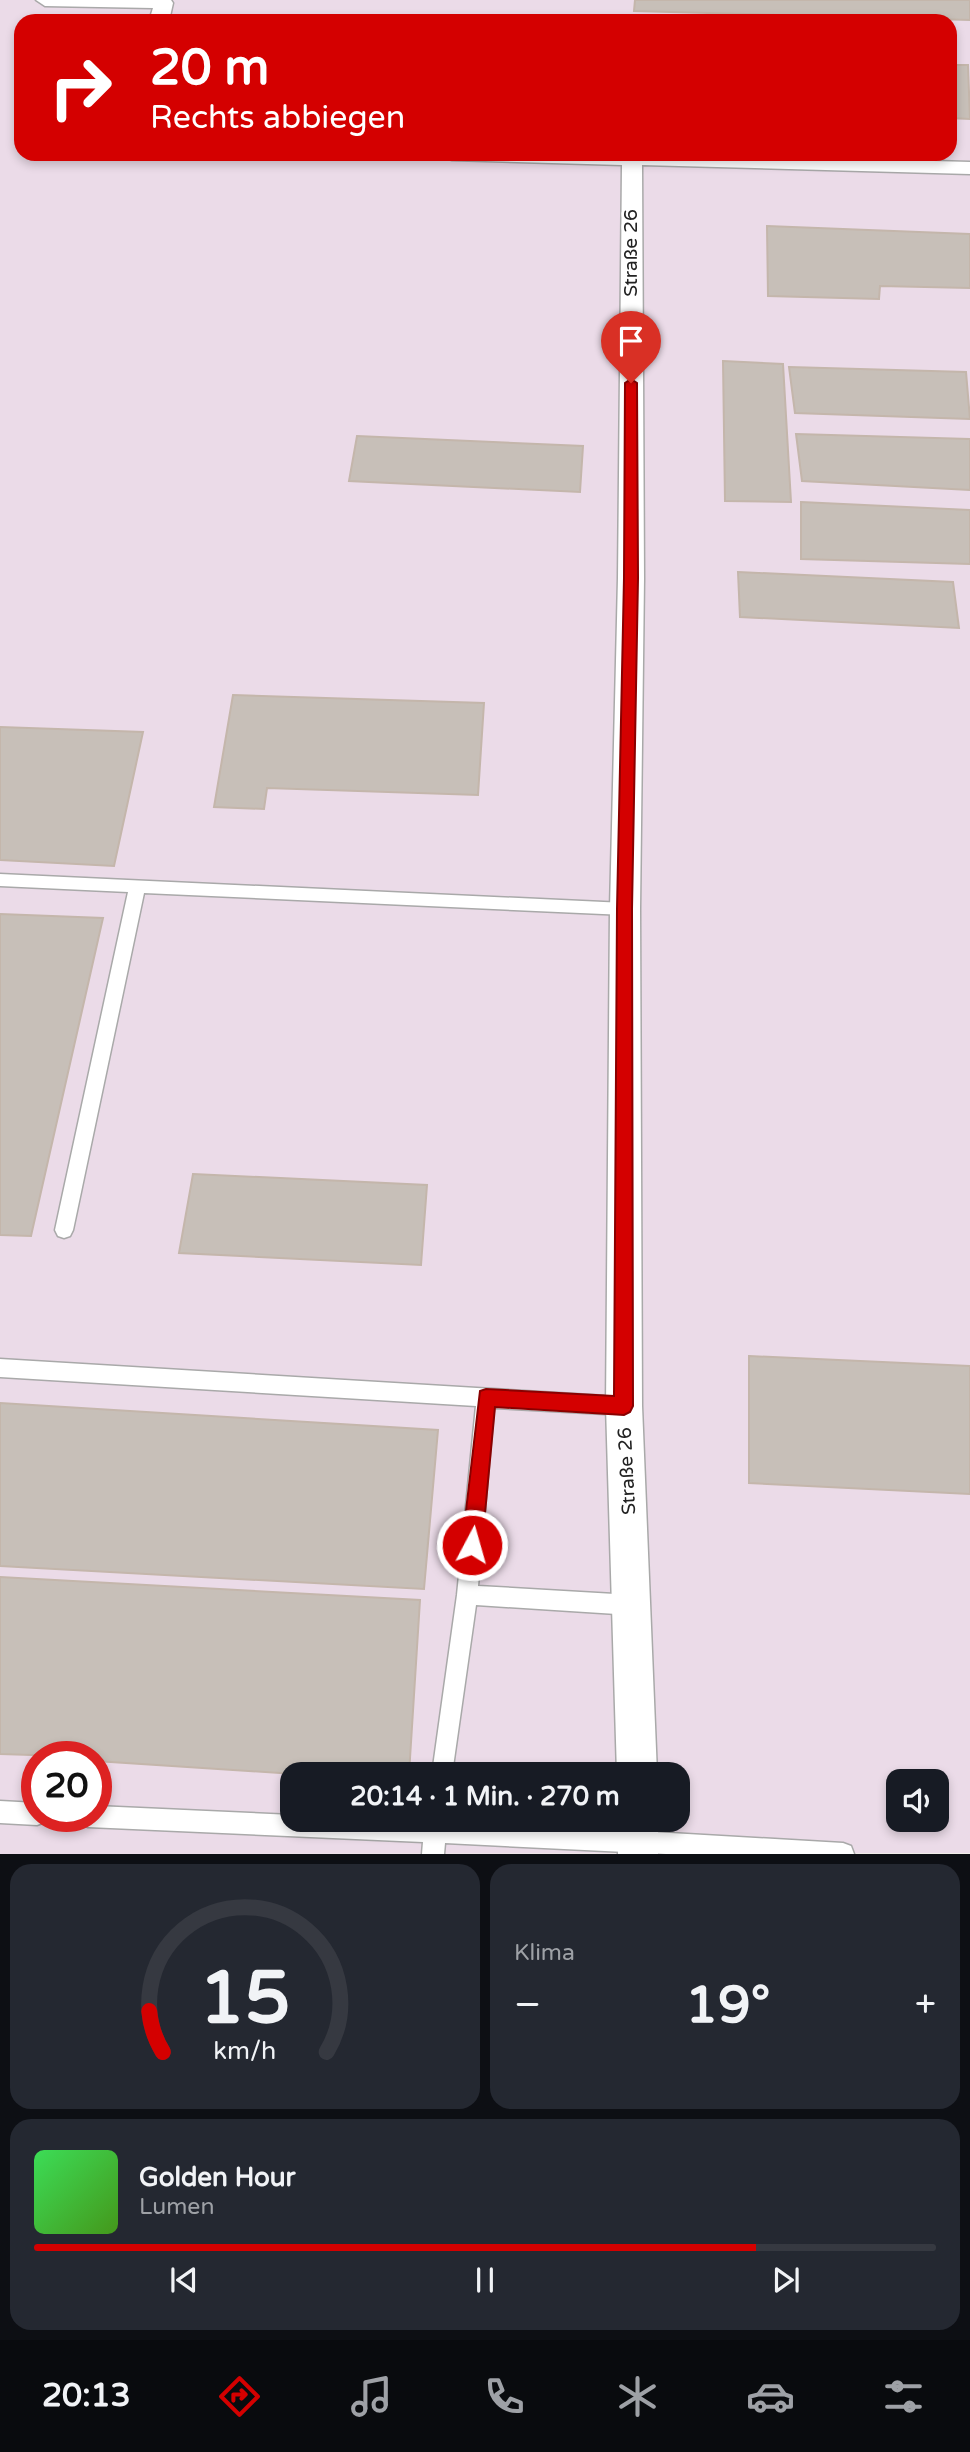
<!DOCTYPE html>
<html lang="de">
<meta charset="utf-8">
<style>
:root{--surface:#171b24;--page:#242831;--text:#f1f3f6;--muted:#9ea1a6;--line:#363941;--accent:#d40000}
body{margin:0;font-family:"Varela Round",sans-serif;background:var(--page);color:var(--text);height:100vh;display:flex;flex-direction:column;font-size:26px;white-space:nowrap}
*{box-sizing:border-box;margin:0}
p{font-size:23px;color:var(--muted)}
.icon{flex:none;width:38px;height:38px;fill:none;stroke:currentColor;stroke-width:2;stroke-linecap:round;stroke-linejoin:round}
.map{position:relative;height:1854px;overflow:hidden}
.drawer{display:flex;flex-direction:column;gap:10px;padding:10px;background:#0d0f14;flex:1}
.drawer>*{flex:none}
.banner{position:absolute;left:14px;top:14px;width:943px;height:147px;border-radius:21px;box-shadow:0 4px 10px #0003;background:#d40000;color:#fff;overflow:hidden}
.tools{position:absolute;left:886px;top:1769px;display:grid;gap:14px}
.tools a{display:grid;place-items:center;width:63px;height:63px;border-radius:14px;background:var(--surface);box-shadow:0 4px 10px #0003;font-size:35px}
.speed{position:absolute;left:21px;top:1741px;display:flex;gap:14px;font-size:35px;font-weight:700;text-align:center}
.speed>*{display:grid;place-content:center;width:91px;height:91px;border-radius:50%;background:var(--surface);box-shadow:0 4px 10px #0003;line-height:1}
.speed .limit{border:10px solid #d22;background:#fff;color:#111}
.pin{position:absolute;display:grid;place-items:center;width:60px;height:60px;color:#fff;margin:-72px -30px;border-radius:50% 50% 50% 0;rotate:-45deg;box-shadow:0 0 7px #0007}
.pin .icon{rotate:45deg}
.me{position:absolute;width:77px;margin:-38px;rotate:6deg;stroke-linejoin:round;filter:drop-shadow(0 0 5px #0008)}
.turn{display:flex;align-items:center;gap:24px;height:147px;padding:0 21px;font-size:32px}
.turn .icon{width:91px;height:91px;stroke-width:2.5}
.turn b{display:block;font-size:49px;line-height:60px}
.big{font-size:52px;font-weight:800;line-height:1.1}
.drawer .card{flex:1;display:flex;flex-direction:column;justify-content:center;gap:10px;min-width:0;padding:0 24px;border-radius:21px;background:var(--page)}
.drawer .dial{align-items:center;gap:0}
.dial svg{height:182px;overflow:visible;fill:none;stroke:var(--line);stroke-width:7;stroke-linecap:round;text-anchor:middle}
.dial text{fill:var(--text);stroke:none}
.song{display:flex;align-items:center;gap:21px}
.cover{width:84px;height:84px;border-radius:10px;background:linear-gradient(135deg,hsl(130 70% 55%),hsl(100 70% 35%))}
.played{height:7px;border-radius:4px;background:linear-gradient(90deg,var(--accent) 80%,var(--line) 80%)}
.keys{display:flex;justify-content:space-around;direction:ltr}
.heat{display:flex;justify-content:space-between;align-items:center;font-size:38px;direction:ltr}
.drawer .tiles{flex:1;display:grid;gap:10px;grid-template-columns:1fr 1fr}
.card:last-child{grid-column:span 2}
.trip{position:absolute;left:280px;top:1762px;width:410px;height:70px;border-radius:21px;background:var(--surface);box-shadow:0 4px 10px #0003;font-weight:800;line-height:70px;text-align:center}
.tab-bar{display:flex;height:112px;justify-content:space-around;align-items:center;background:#090b0e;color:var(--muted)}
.tab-bar .icon{width:49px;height:49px}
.tab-bar .selected{color:var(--accent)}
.tab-bar b{font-size:32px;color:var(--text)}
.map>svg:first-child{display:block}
.industrial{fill:#ebdbe8;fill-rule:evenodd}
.building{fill:#c7bfb8;stroke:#c4b6ab;stroke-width:2}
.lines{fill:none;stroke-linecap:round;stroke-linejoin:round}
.lane-casing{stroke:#a9a9a9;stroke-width:3}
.street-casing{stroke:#a9a9a9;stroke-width:3}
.lane{fill:#fff;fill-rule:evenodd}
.street{fill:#fff;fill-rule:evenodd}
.route{fill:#d40000;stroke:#8a0000;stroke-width:2}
.labels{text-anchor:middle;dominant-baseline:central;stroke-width:5;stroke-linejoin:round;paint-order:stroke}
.street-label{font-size:19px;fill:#222;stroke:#fff}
</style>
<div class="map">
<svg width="970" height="1854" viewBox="0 0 970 1854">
<rect width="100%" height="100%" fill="#f2efe9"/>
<path class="industrial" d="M0,0H970V1853L0,1854ZM21,21H950V154H21ZM37,1757H96V1816H37ZM292,1774H677V1820H292ZM898,1782H936V1820H898Z"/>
<g class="building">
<polygon points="635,0 970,0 970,20 634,11"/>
<polygon points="950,65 968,65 970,119 950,118"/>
<polygon points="767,226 970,234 970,288 880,286 879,299 768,296"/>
<polygon points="723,361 783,364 791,502 725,501"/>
<polygon points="789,367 966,372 970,419 795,413"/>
<polygon points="796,434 970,439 970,490 802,481"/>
<polygon points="357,436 583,446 580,492 349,481"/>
<polygon points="801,502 970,510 970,564 801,559"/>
<polygon points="738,572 953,582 959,628 740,617"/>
<polygon points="233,695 484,703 478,795 267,788 264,809 214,807"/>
<polygon points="0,727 143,732 114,866 0,860"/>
<polygon points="0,914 103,918 31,1236 0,1235"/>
<polygon points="193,1174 427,1185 421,1265 179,1253"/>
<polygon points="749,1356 970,1366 970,1494 749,1483"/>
<polygon points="0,1403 438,1430 424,1589 0,1566"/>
<polygon points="0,1577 420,1600 409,1774 295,1774 96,1761 96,1757 0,1754"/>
</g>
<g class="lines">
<g class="lane-casing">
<g id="lane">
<polygon points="0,874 625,903 631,905 633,909 631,913 625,915 144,893 73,1230 70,1236 64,1238 58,1236 55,1230 128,892 0,886"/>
<polygon points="0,1359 624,1397 631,1400 633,1406 631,1412 624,1415 494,1408 478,1586 632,1595 639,1598 642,1605 639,1612 632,1615 476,1605 452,1774 432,1774 457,1595 476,1406 0,1377"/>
<polygon points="0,1801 37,1803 37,1816 47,1816 45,1822 37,1825 0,1823"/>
<polygon points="96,1806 292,1815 292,1820 447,1820 843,1843 851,1846 854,1854 666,1854 445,1843 444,1854 422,1854 423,1842 88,1827 80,1824 78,1816 96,1816"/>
</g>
</g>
<g class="street-casing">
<g id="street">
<polygon points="36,0 171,0 173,3 169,21 149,21 153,8 45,6"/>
<polygon points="442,154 683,154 970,162 970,174 642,165 644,578 640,909 642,1406 657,1774 617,1774 606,1406 610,909 618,578 622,165 452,160 445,158"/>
<rect x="618" y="1820" width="40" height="34"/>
</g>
</g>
<use href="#lane" class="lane"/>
<use href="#street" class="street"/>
</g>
<polygon class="route" points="631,379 637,383 638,578 632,909 633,1406 630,1412 624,1415 495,1407 482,1545 479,1552 472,1555 465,1552 462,1545 480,1391 486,1389 614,1396 617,909 624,578 625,383"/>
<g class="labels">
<g class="street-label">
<text transform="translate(631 253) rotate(-90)">Straße 26</text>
<text transform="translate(627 1471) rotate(-93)">Straße 26</text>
</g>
</g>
</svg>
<div class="tools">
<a><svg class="icon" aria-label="sound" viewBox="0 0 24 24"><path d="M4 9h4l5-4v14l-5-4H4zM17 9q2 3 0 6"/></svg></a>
</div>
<div class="speed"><div class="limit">20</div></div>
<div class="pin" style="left:631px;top:383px;background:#d93025"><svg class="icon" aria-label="arrive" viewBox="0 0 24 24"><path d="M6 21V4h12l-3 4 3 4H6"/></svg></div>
<svg class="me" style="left:472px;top:1545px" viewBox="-20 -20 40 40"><circle r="17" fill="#d40000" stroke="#fff" stroke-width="3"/><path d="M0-11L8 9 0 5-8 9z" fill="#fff"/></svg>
<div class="trip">20:14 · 1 Min. · 270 m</div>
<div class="banner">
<div class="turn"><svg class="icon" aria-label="right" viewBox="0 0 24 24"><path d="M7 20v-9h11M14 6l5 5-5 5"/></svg><div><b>20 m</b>Rechts abbiegen</div></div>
</div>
</div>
<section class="drawer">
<div class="tiles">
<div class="card dial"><svg viewBox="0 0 100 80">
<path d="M14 69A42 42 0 1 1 86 69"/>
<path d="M14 69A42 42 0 0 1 8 51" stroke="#d40000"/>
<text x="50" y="56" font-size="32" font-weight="700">15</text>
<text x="50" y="72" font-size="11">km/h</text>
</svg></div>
<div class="card"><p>Klima</p>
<div class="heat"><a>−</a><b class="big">19°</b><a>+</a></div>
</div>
<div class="card">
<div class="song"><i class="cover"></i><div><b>Golden Hour</b><p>Lumen</p></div></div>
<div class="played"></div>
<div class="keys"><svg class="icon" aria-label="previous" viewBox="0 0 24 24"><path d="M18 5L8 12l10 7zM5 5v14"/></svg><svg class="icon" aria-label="pause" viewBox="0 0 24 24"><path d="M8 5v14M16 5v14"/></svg><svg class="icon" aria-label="next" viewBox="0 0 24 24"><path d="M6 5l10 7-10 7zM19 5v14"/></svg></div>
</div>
</div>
</section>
<nav class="tab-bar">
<b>20:13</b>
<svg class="icon selected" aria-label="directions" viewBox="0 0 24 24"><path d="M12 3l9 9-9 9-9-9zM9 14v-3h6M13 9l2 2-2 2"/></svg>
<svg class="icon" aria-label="music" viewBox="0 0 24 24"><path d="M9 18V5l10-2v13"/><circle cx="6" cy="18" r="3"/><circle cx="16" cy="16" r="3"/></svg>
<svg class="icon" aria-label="phone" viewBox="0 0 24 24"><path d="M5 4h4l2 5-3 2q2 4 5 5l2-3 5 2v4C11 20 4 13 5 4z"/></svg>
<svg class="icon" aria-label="climate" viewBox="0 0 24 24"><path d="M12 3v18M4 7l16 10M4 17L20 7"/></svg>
<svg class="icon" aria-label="car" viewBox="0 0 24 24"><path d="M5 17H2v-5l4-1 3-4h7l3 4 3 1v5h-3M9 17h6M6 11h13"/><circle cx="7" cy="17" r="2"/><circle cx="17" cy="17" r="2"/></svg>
<svg class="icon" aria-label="filters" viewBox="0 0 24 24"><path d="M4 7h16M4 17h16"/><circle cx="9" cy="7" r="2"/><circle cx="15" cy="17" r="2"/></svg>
</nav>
